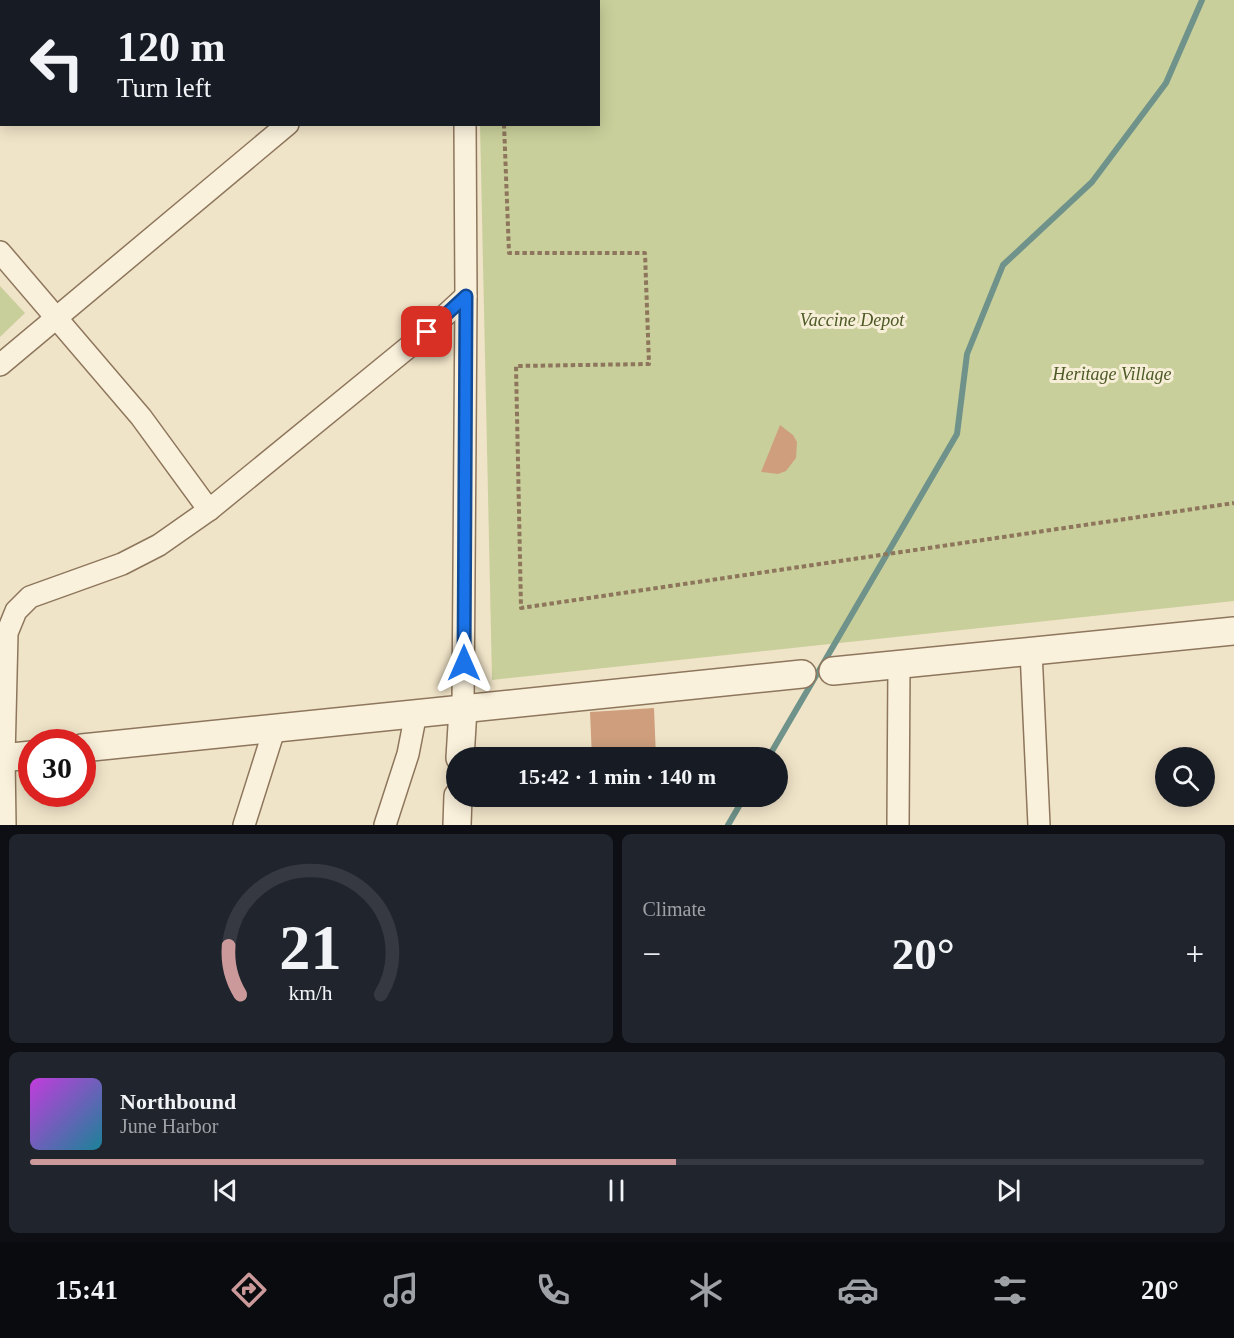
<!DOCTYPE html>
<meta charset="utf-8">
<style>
:root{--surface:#171b24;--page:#20242c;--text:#f1f3f6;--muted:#9ea1a6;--line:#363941;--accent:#cc999b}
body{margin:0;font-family:"Times New Roman",serif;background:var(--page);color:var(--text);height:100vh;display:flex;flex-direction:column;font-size:22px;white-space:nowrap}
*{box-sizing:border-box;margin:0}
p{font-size:20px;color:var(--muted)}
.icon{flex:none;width:33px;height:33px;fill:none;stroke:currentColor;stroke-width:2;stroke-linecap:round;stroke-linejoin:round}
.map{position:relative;height:825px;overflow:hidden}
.panel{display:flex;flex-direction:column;gap:9px;padding:9px;background:#0d0f14;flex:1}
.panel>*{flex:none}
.banner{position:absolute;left:0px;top:0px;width:600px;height:126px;box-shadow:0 3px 15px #0003;background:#171b24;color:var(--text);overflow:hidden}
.controls{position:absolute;left:1155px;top:747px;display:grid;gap:12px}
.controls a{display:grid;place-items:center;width:60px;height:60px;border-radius:50%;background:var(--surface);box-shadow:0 3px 15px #0003;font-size:30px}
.speed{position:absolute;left:18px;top:729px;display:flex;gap:12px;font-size:30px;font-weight:700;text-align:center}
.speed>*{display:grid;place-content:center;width:78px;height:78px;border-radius:50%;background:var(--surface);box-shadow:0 3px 15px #0003;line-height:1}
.speed .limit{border:9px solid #d22;background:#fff;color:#111}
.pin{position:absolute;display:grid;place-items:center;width:51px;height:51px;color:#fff;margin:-26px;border-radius:12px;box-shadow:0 3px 9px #0006}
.me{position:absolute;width:66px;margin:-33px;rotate:0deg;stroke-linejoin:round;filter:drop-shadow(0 0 4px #0008)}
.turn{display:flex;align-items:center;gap:21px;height:126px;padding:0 18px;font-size:27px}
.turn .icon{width:78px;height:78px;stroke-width:2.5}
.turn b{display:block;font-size:42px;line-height:51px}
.big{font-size:45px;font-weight:700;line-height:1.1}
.panel .card{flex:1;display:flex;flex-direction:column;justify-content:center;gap:9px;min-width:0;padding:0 21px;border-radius:9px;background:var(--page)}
.panel .dial{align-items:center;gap:0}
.dial svg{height:156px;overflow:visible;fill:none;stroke:var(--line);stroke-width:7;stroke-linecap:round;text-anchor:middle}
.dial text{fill:var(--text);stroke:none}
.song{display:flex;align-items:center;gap:18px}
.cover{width:72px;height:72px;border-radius:9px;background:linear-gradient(135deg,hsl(290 70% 55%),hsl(190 70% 35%))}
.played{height:6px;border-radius:3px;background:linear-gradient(90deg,var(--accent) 55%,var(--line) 55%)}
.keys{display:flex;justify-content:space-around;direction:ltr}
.heat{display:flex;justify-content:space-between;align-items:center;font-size:33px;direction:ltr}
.panel .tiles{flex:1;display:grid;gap:9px;grid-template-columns:1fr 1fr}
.card:last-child{grid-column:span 2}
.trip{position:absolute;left:446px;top:747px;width:342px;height:60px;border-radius:30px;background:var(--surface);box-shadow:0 3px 15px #0003;font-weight:700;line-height:60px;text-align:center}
.tab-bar{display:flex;height:96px;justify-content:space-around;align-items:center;background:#090b0e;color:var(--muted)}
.tab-bar .icon{width:42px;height:42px}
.tab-bar .active{color:var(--accent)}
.tab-bar b{font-size:27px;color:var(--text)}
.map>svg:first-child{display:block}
.green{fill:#c9cf9b}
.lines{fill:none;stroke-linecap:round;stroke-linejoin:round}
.stream{stroke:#6f938a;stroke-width:6}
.building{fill:#cf9f7d}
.minor-casing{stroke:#8d765c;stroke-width:24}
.tertiary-casing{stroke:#8d765c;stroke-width:30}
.path{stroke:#8d765c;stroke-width:4;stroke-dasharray:4.5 3;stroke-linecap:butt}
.minor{stroke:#faf1dc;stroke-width:21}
.tertiary{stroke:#faf1dc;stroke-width:27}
.route-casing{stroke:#114b97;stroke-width:15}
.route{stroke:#1a73e8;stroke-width:10}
.labels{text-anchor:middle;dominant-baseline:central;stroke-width:6;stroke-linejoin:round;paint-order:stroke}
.park-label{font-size:18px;font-style:italic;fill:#4d5a26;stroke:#f7eed8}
</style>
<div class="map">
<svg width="1234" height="825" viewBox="0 0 1234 825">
<rect width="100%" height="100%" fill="#f0e4c8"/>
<g class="green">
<polygon points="477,0 1234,0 1234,601 492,680 480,125 598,124 598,2"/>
<polygon points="0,286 25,313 0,337"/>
</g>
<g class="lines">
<g class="stream">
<polyline points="768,758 957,434 967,354 1003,265 1092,182 1166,83 1202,0"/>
<polyline points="728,825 745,796"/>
</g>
</g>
<g class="building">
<polygon points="780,425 793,435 797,442 796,458 786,471 778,474 761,472"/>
<polygon points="654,708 656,758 592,758 590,712"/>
</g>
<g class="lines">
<g class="minor-casing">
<g id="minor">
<polyline points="462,0 462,2"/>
<polyline points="19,2 21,0"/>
<polyline points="436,2 438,0"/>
<polyline points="0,18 2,17"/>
<polyline points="0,252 141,417 209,510"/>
<polyline points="0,365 288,124"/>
<polyline points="1031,651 1039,825"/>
<polyline points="463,709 466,296 465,124"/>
<polyline points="5,825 4,758 7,633 16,611 30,597 122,564 159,545 209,510 427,332 466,296"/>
<polyline points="244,825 275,727"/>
<polyline points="385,825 408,754 416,713"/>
<polyline points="898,825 899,664"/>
</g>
</g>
<g class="tertiary-casing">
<g id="tertiary">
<polyline points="833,671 1234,631"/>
<polyline points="82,748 802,674"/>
<polyline points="0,758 32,755"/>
<polyline points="460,758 463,709"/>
<polyline points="457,825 458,796"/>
</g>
</g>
<g class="path">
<polyline points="499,0 499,2"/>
<polyline points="504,124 509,253 645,253 649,364 516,366 521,608 1234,503"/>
</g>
<use href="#minor" class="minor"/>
<use href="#tertiary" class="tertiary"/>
</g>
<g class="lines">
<g class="route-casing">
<polyline id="route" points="427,332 466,296 464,663"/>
</g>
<use href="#route" class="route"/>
</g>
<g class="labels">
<g class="park-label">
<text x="852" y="320">Vaccine Depot</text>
<text x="1112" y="374">Heritage Village</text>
</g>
</g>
</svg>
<div class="controls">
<a><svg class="icon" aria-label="search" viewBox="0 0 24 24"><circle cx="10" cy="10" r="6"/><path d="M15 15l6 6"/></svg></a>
</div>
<div class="speed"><div class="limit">30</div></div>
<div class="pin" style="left:427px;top:332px;background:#d93025"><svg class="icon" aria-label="arrive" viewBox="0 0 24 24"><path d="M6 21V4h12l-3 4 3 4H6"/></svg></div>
<svg class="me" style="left:464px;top:663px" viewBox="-20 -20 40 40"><path d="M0-17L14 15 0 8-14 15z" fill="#1a73e8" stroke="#fff" stroke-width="4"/></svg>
<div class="trip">15:42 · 1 min · 140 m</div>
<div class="banner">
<div class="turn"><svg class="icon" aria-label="left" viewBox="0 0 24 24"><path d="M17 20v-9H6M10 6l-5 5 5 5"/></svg><div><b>120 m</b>Turn left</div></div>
</div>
</div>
<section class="panel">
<div class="tiles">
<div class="card dial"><svg viewBox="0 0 100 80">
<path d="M14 69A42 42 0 1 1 86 69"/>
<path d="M14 69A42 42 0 0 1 8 44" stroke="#cc999b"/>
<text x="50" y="56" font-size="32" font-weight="700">21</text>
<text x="50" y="72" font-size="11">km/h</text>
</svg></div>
<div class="card"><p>Climate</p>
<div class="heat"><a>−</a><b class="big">20°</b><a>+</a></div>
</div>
<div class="card">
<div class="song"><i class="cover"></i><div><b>Northbound</b><p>June Harbor</p></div></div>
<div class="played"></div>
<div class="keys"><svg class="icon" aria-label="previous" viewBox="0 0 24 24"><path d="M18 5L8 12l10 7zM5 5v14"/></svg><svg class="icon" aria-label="pause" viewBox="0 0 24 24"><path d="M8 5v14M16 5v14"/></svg><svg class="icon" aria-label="next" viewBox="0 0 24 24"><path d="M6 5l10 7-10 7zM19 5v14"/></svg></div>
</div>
</div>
</section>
<nav class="tab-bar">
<b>15:41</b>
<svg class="icon active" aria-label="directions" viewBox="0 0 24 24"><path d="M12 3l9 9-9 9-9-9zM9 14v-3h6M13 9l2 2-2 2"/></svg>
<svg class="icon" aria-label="music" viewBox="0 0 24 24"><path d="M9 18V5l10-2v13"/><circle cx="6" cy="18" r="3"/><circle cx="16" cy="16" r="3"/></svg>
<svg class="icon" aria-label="phone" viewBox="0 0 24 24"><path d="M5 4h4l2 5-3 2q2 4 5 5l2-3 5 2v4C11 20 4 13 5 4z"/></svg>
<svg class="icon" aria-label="climate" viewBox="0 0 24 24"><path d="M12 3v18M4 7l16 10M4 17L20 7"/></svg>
<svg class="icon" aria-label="car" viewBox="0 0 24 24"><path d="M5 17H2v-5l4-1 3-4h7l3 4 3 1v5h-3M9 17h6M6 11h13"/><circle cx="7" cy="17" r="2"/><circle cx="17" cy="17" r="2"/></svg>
<svg class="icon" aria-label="filters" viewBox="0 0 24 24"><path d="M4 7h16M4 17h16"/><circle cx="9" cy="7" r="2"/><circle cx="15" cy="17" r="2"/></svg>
<b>20°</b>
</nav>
